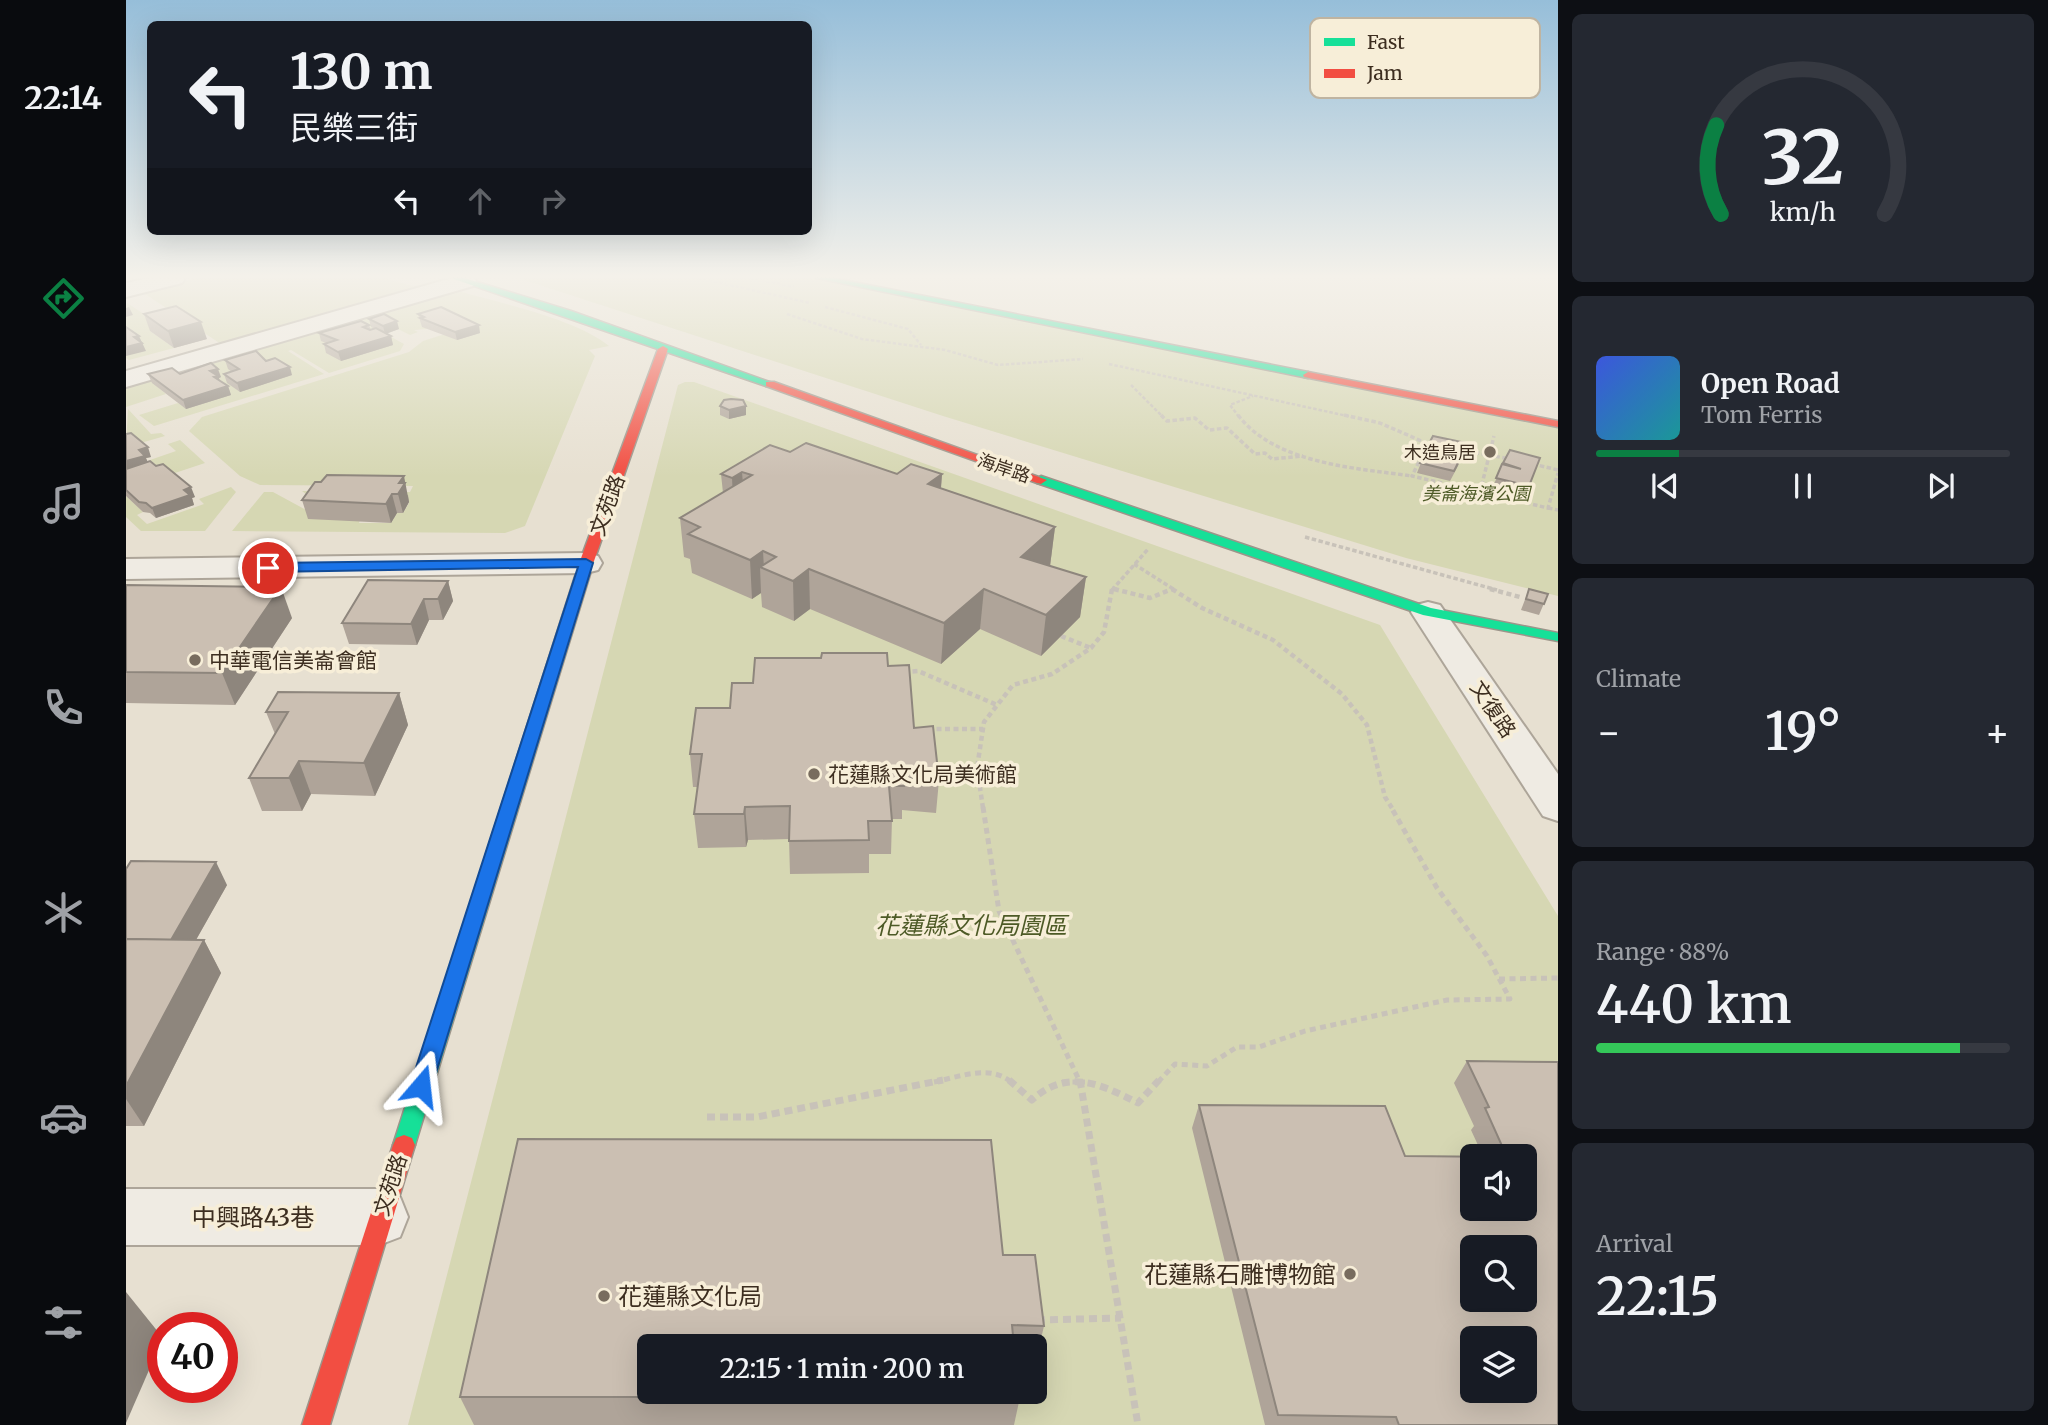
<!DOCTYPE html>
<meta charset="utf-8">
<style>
:root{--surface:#171b24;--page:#242831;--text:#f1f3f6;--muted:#9ea1a6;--line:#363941;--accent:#0b8043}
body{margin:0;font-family:Merriweather,"Noto Sans TC",serif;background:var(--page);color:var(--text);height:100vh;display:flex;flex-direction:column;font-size:26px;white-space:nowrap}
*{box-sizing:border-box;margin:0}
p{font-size:23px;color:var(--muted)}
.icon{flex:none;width:38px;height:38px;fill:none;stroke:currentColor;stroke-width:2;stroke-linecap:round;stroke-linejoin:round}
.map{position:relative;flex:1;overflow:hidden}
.drawer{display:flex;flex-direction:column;gap:14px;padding:14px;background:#0d0f14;width:490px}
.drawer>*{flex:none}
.hud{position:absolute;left:21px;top:21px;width:665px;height:214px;border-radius:10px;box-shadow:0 7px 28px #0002;background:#171b24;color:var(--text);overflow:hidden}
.buttons{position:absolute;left:1334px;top:1144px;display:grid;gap:14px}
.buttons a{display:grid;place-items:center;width:77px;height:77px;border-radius:10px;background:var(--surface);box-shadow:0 7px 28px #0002;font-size:35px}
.speed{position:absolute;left:21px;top:1312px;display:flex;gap:14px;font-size:35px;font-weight:700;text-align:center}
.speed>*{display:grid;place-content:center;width:91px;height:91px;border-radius:50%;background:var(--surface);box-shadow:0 7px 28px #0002;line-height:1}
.speed .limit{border:10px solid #d22;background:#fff;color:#111}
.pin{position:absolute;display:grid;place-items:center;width:60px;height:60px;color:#fff;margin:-30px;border:4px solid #fff;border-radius:50%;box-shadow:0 2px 7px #0007}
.me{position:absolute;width:77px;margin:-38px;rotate:17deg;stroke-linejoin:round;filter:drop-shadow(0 0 5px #0008)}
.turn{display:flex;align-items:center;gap:24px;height:147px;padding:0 28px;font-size:32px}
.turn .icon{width:91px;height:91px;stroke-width:2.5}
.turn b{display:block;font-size:49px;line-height:60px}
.lanes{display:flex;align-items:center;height:66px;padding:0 28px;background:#0003;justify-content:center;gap:35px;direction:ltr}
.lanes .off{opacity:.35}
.big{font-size:52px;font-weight:600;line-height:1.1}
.drawer .widget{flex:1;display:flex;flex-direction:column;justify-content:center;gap:10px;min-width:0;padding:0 24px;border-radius:10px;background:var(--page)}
.drawer .dial{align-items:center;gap:0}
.dial svg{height:182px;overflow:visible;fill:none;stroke:var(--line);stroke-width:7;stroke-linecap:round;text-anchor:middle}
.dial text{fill:var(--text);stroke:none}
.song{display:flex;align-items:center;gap:21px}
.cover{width:84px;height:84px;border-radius:10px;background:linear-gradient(135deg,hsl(230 70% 55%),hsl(180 70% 35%))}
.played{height:7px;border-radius:4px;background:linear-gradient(90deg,var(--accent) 20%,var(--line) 20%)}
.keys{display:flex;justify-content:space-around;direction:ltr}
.heat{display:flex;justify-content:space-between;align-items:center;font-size:38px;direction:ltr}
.charge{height:10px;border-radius:5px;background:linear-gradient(90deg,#34c759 88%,var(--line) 0)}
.trip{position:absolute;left:511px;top:1334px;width:410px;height:70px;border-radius:10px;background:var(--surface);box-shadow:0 7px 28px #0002;font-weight:600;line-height:70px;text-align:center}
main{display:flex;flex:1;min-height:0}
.dock{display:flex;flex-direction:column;width:126px;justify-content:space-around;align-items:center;background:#090b0e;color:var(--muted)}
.dock .icon{width:49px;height:49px}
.dock .on{color:var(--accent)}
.dock b{font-size:32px;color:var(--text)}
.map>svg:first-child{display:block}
.green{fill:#d6d7b3;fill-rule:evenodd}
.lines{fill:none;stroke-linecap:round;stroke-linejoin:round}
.street-casing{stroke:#ada599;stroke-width:4}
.fast-casing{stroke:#9c958a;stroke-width:3}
.jam-casing{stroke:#9c958a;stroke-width:3}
.path-far4{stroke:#c8c2b9;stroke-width:2.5;stroke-dasharray:3.5 2;stroke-linecap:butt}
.path-far3{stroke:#c8c2b9;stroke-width:3.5;stroke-dasharray:4.5 2.5;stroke-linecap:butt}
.path-far2{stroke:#c8c2b9;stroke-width:4.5;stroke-dasharray:5 3.5;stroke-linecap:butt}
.path-far1{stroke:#c8c2b9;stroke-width:5;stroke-dasharray:6 4.5;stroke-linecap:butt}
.path{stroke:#c8c2b9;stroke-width:7;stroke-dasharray:8 5;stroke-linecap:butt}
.street{fill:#efebe3;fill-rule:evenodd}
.fast{fill:#16e098;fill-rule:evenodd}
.jam{fill:#f24e42;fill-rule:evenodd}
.wall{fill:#afa499}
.shaded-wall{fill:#8e867d}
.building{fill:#cbbfb2;stroke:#8e867d;stroke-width:2;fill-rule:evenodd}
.route{fill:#1a73e8;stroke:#114b97;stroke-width:2}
.poi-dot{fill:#786c5e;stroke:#f7eed8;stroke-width:2.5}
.labels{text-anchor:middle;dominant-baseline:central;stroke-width:7;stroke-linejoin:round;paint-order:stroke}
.far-poi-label{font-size:18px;fill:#3d2e20;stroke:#f7eed8;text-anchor:end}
.far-street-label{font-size:18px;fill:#3d2e20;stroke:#f7eed8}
.far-park-label{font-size:18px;font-style:italic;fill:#4d5a26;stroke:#f7eed8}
.street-label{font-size:21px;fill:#3d2e20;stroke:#f7eed8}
.poi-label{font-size:21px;fill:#3d2e20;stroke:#f7eed8;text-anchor:start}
.near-park-label{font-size:24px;font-style:italic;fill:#4d5a26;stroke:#f7eed8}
.near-street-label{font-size:24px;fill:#3d2e20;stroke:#f7eed8}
.near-poi-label{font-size:24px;fill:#3d2e20;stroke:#f7eed8;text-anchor:end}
.key{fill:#f7eed8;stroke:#bfb4a1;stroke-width:2}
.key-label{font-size:19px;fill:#3d2e20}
</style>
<main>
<nav class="dock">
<b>22:14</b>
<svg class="icon on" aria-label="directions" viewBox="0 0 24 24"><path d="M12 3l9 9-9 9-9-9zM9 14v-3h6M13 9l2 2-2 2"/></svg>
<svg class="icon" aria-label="music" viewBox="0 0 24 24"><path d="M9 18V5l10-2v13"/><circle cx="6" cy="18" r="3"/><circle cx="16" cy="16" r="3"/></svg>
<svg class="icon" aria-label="phone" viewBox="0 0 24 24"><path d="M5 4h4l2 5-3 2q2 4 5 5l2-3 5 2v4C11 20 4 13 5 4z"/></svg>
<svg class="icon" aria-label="climate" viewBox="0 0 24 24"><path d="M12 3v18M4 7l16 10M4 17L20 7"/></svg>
<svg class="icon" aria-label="car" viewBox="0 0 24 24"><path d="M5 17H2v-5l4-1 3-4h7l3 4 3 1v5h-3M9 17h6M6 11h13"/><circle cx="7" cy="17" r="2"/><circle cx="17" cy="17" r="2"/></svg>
<svg class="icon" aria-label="filters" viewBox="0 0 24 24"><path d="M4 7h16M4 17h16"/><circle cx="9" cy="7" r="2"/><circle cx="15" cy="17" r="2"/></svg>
</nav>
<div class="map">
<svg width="1432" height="1425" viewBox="0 0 1432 1425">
<rect width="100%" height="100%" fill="#e7e0d1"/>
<g class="green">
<path d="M72,278H258L291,287L95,344L16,292Z"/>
<path d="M392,278H682L1432,426V596L1280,558L817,416Z"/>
<path d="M332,291C374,303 451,319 483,346L463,350L469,356L399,526L379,533L106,531L138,492H147L182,511L234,520L233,523H265L271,513H277L283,503L278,502L282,495L189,501L176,491L284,492L287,486L134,485L114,476L63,431L76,417L283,352L297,341L319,334L297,326L301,329L288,330L292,332L284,335L260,323L247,327L278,344L274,351L203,373L165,350L162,351L198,374L28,426L13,415L52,403L60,408L104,395L87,380L94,378L27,383L40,394L0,407V385Z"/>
<path d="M1,303L38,327L24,331L48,348L3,360L0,358V317L5,315L0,311Z"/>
<path d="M559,382H568L1254,625L1432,916V1425H282L552,385ZM1346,1157H1398V1209H1346ZM1346,1248H1398V1300H1346ZM1346,1339H1398V1391H1346ZM523,1346H908V1391H523Z"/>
<path d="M2,409L25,434L35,433L39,436L11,444L0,445Z"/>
<path d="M54,440L79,463L43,475L24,460L50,451L42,444Z"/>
<path d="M105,487L110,492L79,531H15L0,517V496L17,512L11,515L21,524L78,504L73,499Z"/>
</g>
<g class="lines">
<defs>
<g id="street">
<path d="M23,278H59L56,283L0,297V283Z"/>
<path d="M326,278H348L350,281L347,286L0,387V371Z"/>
<path d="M460,553L472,556L476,563L472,570L460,573L0,579V559Z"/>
<path d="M1302,602L1314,605L1432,774V821L1417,816L1285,612L1290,605Z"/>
<path d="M0,1189H253L274,1197L282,1217L274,1237L253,1245H0Z"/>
</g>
<g id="fast">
<path d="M325,278H338L445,311L649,384L640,386Z"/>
<path d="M690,278H707L1182,372L1187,375L1182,378Z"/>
<path d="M915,476L1305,608L1432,633V641L1297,615L911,483L909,480Z"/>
<path d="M461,557L468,561L289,1145L286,1152L278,1155L270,1152L267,1145L454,561Z"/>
</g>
<g id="jam">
<path d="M537,346L542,349L468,561L466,564H456L454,561L532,349Z"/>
<path d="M1182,372L1432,421V427L1178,377L1177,375Z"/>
<path d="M640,382H648L921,480L915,484L911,483L640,386Z"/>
<path d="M278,1135L286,1138L289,1145L204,1425H176L267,1145L270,1138Z"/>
</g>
</defs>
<use href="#street" class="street-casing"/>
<use href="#fast" class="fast-casing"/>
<use href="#jam" class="jam-casing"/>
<g class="path-far4">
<path d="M572,278L684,303"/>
<path d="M624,278L668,287"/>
<path d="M699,307L782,329L795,345"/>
<path d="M661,314L736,339L819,350L872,365L957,359"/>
<path d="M983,364L1226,417"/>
<path d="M1005,385L1037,417"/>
<path d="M1113,417L1104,405L1127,396"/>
</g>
<g class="path-far3">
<path d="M1035,415L1041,421L1069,418L1083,430L1101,428L1129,454L1139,453L1146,459L1177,456"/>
<path d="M1112,415C1149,464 1230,468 1286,476"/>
<path d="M1218,415L1254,423L1300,443"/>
<path d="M1302,443L1286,476L1422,508L1432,473"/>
<path d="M1335,450L1384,459"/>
<path d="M1407,464L1432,470"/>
<path d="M1354,492L1368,436"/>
<path d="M1422,508L1432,510"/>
<path d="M1179,537L1371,590"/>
<path d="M1008,564L1049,590"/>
<path d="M986,588L992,590"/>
<path d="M986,590L1023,548"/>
</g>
<g class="path-far2">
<path d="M988,589L1024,598L1046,589"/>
<path d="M1046,589L1076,608L1147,640L1216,694L1241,725L1259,797L1266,808"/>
<path d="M1364,589L1394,597"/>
<path d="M935,636L965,648"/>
<path d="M778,672L792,671L871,705"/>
<path d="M802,729H857"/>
<path d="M857,808L851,768L858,722L887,685L926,674L965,648L978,632L986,589"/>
</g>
<g class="path-far1">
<path d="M857,807L873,911L954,1082"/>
<path d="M1373,979L1432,978"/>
<path d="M808,1082C833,1077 864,1064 885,1082"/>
<path d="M936,1082H959"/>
<path d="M1032,1082L1049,1064L1081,1066L1111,1047H1133L1179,1031L1321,1000L1384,999L1361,956L1311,888L1265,807"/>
</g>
<g class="path">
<path d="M883,1080L906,1100C941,1068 975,1084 1012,1103L1033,1080"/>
<path d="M954,1080L1012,1425"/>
<path d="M581,1117H631L817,1080"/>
<path d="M911,1320L995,1318"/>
</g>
<use href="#street" class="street"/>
<use href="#fast" class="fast"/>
<use href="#jam" class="jam"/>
</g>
<g class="wall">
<path d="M18,314L81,339L48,348L24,331Z"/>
<path d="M292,314L354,333L331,340L296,327Z"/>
<path d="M243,319L273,329L260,334L265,336L267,345L215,361L200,353L198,344L200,343L195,341L193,333L243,325L245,330L249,329L245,327Z"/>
<path d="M99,360L140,361L166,375L114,392L101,383L98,374L106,372L102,369Z"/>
<path d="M22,374H54L95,377L93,378V380L102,386L105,395L60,409L26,383Z"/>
<path d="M594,406L620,415L603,419L594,415Z"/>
<path d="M0,434L25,457L20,458L21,462L69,497L66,498L68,505L30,518L24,513L17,512L0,496Z"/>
<path d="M1340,443L1332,466L1324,481L1291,473L1301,447Z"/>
<path d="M1384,450L1414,458L1399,496L1366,488Z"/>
<path d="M664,452L771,474H816L815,488L929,527L924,566L960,577L954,617L915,656L854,629L815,664L684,609L668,621L636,607L635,593L626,599L566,573L564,559L558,557L554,518L597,493L595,474Z"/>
<path d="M195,482L282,495L283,502L277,513H271L265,523L182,519L176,500Z"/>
<path d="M322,581L327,601L317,620H303L291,645L223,644L216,623Z"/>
<path d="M0,585L166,618L109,705L0,703Z"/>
<path d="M1403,589L1422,594L1413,615L1395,610Z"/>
<path d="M695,658L762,666L788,728L813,780L810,813L776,810V819H766L765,854H743V873L664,874L663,839L622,840L620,847L572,848L568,814L572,787H567L564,754L627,683Z"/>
<path d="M273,693L282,725L249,796L185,794L176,811H136L123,778L149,734L140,712Z"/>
<path d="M0,869L101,885L70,940H78L95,973L18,1126H0Z"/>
<path d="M1341,1061L1432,1062V1425H1139L1066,1128L1073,1105L1279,1156H1357L1345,1130L1348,1126L1328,1083Z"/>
<path d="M392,1139L865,1140L877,1255H909L918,1326L911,1356H908V1346H523V1391H893L894,1397L888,1425H348L334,1397Z"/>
</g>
<g class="shaded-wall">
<path d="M3,307L7,315L0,317V308Z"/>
<path d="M271,321L273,329L259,334L257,326Z"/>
<path d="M75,322L81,339L48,348L42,331Z"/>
<path d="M353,325L354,333L331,340L329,332Z"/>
<path d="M13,336L20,351L0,356V347L8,337Z"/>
<path d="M265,336L267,345L215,361L212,352Z"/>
<path d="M164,367L166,375L114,392L111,383Z"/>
<path d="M92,369L95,377L93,378L95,385L84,371Z"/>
<path d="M102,386L105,395L60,409L57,400Z"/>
<path d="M620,406V415L603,419V410Z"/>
<path d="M22,447L25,457L20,458L23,465L0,472V461L13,450Z"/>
<path d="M616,472L619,509L608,515L606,478Z"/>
<path d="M816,474L813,512L802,484Z"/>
<path d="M278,476L283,502L277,513L272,494L273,483Z"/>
<path d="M65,487L69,497L66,498L68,505L30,518L26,508L58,490Z"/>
<path d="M266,494L271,513L265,523L260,504Z"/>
<path d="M929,527L924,566L895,557Z"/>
<path d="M637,551L638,569L634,567L635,593L626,599L624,560Z"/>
<path d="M683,569L684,609L668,621L667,581Z"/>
<path d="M960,577L954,617L915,656L920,615Z"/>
<path d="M322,581L327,601L317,620L312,599Z"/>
<path d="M155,587L166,618L109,705L96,673Z"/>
<path d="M858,589L854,629L815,664L818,623Z"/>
<path d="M298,599L303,620L291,645L285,624Z"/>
<path d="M273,693L282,725L249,796L238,763Z"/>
<path d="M173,761L185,794L176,811L163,778Z"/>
<path d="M619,807L622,840L620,847L618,814Z"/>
<path d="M90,862L101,885L54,968L42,945Z"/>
<path d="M78,940L95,973L18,1126L0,1099V1086Z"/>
<path d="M0,1292L37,1338L0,1423Z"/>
</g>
<g class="building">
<path d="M50,306L75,322L42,331L18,314Z"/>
<path d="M315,307L353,325L329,332L294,318L298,317L292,314Z"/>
<path d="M258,314L271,321L257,326L243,319Z"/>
<path d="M235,321L243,325L237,327L244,330L250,328L265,336L212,352L198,344L211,340L193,333Z"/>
<path d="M0,327L13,336L8,337L16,343L0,347Z"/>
<path d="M130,351L140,361L149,358L164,367L111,383L98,374L113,369L99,360Z"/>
<path d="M85,363L92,369L84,371L92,376L88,377L102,386L57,400L22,374L46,368L54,374Z"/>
<path d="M605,399L617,400L620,406L603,410L594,406L598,400Z"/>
<path d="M5,433L22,447L13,450L19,456L0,461V434Z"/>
<path d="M1307,436L1340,443L1334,455L1301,447Z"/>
<path d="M680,443L771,474L785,464L816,474L802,484L929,527L895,557L960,577L920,615L858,589L818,623L683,569L667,581L634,567L650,557L637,551L624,560L562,534L574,527L554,518L626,475L616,472L606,478L595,474L644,445L664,452Z"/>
<path d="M1302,449L1335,457L1328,471L1294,463Z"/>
<path d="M1384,450L1414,458L1403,486L1370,478L1376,464L1395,469L1377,463Z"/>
<path d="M24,461L30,466L37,464L65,487L58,490L64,495L26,508L20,503L13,502L0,490V469Z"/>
<path d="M201,475L278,476L273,483H279L272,494H266L260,504L176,500L189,482H195Z"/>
<path d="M242,580L322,581L312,599H298L285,624L216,623Z"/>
<path d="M0,585L155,587L96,673L0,672Z"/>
<path d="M1403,589L1422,594L1418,604L1400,599Z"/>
<path d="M696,653H761L762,666L783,665L788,728L807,726L813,780L777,777L778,786H763L766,821H742L743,840L663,841L664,806L619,807L618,814H568L576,754H564L570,708H604L606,683H627L629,658H695Z"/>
<path d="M152,692L273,693L238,763L173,761L163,778H123L162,712H140Z"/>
<path d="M5,861L90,862L45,940L0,939V869Z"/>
<path d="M0,939L78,940L0,1086Z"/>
<path d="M1341,1061L1432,1062V1425H1273L1270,1417L1152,1415L1073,1105L1259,1106L1279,1156L1381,1157L1359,1108L1363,1107ZM1346,1157H1398V1209H1346ZM1346,1248H1398V1300H1346ZM1346,1339H1398V1391H1346Z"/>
<path d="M392,1139L865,1140L877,1255H909L918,1326L886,1325L888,1346H523V1391H893L894,1397H334Z"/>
</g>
<linearGradient id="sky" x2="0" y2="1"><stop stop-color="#96bed9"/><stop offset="0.58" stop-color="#f4f1ea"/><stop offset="1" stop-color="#f4f1ea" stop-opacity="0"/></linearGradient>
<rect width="1432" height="477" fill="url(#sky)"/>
<path class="route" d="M460,559L467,563L306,1086L303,1093L295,1096L287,1093L284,1086L452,567L142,572L136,568L142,563Z"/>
<g class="poi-dot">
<circle cx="1364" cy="452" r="7"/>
<circle cx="69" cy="660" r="7"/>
<circle cx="688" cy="774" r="7"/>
<circle cx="1224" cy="1274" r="7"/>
<circle cx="478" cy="1296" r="7"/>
</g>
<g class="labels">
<g class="far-poi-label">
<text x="1350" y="452">木造鳥居</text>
</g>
<g class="far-street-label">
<text transform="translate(878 468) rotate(19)">海岸路</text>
</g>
<g class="far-park-label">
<text x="1350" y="493">美崙海濱公園</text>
</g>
<g class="street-label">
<text transform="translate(481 505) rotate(-70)">文苑路</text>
<text transform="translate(1367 709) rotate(56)">文復路</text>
<text transform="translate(264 1185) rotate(-72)">文苑路</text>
</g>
<g class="poi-label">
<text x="83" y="660">中華電信美崙會館</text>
<text x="702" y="774">花蓮縣文化局美術館</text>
</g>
<g class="near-park-label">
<text x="845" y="925">花蓮縣文化局園區</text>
</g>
<g class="near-street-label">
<text x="127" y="1217">中興路43巷</text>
</g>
<g class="near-poi-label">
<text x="1210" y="1274">花蓮縣石雕博物館</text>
<text x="492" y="1296" text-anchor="start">花蓮縣文化局</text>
</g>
</g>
<rect x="1184" y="18" width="230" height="80" rx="10" class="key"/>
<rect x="1198" y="38" width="31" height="8" fill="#16e098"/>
<rect x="1198" y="69" width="31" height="9" fill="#f24e42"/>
<g class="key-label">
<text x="1241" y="49">Fast</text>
<text x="1241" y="80">Jam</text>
</g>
</svg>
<div class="buttons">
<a><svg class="icon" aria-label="sound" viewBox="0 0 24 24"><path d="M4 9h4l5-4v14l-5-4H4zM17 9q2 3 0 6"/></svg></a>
<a><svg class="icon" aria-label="search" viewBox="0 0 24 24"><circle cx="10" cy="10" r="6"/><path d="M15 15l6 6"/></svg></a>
<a><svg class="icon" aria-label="layers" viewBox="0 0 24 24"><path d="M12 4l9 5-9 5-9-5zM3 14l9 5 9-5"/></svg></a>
</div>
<div class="speed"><div class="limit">40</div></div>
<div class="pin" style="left:142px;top:568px;background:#d93025"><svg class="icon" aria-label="arrive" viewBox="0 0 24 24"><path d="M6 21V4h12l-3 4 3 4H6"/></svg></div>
<svg class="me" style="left:295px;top:1086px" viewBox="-20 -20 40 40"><path d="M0-17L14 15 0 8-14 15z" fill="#1a73e8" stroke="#fff" stroke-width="4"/></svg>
<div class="trip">22:15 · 1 min · 200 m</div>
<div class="hud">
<div class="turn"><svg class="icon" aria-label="left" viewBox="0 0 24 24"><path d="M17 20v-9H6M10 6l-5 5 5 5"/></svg><div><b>130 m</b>民樂三街</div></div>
<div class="lanes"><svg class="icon" aria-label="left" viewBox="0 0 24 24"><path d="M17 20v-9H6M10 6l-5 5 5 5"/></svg><svg class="icon off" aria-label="ahead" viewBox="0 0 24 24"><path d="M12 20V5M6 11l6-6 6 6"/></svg><svg class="icon off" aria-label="right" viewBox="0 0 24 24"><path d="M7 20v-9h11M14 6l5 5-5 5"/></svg></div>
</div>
</div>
<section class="drawer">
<div class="widget dial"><svg viewBox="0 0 100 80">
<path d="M14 69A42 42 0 1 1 86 69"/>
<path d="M14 69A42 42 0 0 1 12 30" stroke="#0b8043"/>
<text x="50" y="56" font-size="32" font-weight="700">32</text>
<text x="50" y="72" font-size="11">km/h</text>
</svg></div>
<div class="widget">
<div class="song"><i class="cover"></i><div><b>Open Road</b><p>Tom Ferris</p></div></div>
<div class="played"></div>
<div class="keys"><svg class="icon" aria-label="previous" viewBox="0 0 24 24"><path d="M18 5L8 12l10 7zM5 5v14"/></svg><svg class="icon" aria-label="pause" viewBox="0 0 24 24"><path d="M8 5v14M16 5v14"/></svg><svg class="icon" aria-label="next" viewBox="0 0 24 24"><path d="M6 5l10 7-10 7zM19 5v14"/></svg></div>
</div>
<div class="widget"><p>Climate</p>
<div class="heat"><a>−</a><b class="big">19°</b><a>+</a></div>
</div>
<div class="widget"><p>Range · 88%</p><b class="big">440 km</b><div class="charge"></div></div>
<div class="widget"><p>Arrival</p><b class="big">22:15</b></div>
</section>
</main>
